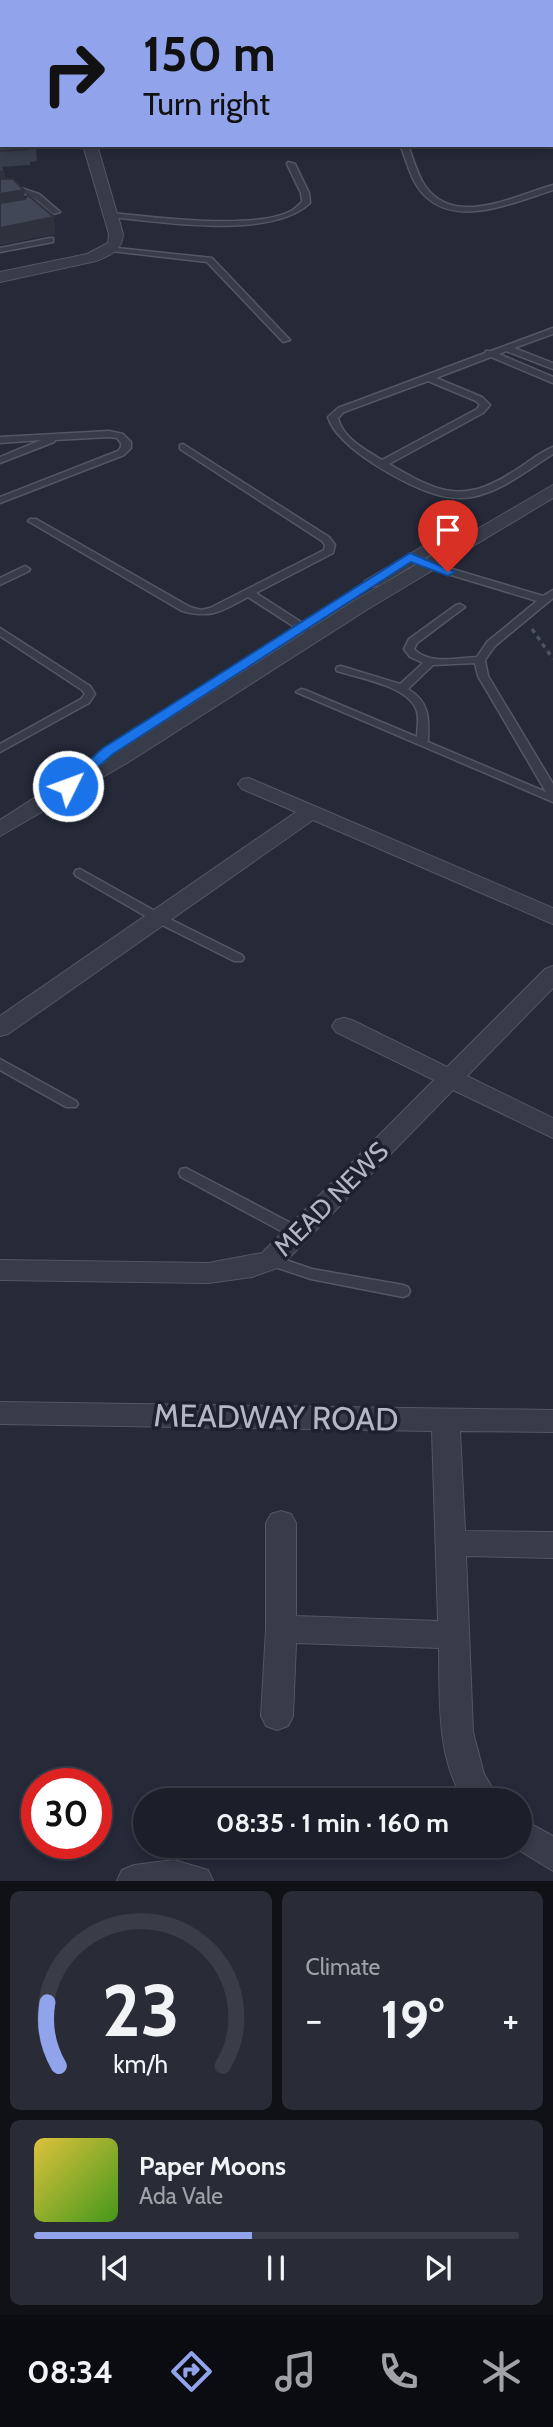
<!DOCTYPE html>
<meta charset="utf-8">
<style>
:root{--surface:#1c1f2a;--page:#292c36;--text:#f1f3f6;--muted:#a0a2a8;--line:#3a3d47;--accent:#91a3eb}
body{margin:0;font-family:Cabin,sans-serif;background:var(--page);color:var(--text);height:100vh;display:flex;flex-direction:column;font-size:26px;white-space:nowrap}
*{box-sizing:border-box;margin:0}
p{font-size:23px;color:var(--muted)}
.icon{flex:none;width:38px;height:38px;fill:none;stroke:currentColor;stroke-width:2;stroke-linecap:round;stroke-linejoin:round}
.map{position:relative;height:1881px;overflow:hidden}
.details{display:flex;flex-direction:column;gap:10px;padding:10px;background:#0f1117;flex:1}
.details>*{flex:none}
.banner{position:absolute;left:0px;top:0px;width:553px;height:147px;box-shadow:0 4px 10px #0003,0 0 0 2px var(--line);background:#91a3eb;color:#111;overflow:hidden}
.speed{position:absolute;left:21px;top:1768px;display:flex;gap:14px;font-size:35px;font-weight:700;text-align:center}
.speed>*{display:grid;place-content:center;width:91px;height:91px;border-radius:50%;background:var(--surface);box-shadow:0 4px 10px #0003,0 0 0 2px var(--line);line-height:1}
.speed .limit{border:10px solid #d22;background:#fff;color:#111}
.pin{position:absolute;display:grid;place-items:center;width:60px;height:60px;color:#fff;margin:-72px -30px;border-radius:50% 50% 50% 0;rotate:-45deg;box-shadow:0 0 7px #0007}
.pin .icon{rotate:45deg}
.me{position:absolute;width:77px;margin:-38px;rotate:48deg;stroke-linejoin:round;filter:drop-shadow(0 0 5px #0008)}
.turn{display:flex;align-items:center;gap:24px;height:147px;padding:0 28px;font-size:32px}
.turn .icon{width:91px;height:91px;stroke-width:2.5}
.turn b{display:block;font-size:49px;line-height:60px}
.big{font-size:52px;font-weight:700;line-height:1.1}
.details .widget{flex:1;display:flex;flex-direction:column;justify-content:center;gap:10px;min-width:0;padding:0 24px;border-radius:10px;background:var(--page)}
.details .dial{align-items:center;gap:0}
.dial svg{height:182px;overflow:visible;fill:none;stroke:var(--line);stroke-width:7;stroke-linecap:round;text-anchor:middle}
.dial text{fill:var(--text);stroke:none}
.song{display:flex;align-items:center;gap:21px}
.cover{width:84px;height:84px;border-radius:10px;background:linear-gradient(135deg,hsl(50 70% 55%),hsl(100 70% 35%))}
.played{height:7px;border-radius:4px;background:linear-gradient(90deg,var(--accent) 45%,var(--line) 45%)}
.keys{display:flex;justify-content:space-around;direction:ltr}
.heat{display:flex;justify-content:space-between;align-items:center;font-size:38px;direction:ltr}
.details .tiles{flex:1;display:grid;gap:10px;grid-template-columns:1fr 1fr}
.widget:last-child{grid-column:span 2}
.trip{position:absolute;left:133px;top:1788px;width:399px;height:70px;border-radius:35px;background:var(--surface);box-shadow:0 4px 10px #0003,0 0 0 2px var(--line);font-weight:700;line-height:70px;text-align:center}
.tabs{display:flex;height:112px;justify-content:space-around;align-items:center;background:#0b0c11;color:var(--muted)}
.tabs .icon{width:49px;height:49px}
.tabs .on{color:var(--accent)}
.tabs b{font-size:32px;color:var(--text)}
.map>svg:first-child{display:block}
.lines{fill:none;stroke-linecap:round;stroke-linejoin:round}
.service-casing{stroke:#535763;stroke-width:3}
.minor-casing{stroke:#535763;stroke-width:2}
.path{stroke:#48555a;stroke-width:3.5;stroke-dasharray:4.5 4.5;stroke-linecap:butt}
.service{fill:#383c49;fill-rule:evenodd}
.minor{fill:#383c49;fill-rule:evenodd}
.wall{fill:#383d4b}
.shaded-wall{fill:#2e323d}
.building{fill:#414757;stroke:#2e323d;stroke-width:2}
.route{fill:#1a73e8;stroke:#114b97;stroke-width:2}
.labels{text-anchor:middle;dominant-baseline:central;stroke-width:7;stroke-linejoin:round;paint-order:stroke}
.street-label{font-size:26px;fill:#b3b7c4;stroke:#1d212d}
.near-street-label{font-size:32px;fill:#b3b7c4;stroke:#1d212d}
</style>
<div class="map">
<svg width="553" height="1881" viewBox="0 0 553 1881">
<rect width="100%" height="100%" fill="#252938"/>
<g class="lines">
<defs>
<g id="service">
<path d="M61,0H95L93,2H58Z"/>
<path d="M480,0H486L487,2H481Z"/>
<rect x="0" y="25" width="2" height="7"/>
<path d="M0,46H2L0,51Z"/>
<rect x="551" y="64" width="2" height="4"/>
<path d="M400,145H408C413,158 417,174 425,186C455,228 514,196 553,185V190C511,203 448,233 417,186C409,174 406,158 400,145Z"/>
<path d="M288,162L295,164L309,193L310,203C271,240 162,222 111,217L107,215L111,213C155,217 250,230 289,212C294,210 298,205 302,202L301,193L287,164Z"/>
<path d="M18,187L39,194L60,212L53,214C34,196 26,190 0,193V189Z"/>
<path d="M50,238H53V242L0,252V248Z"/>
<path d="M108,247L212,258L290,340L283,342L207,262L111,251H108Z"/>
<path d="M553,328V334L514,348L553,363V369L506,351L499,354L553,377V383L491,357L436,378L482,397L490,405L483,413L389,464C436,491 461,505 511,473C525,465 538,453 553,447V454C527,470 503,491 472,497C460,499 447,498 435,494C405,485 337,448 328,417L338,408L485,353L486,351H491ZM428,381L476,401L480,405L477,409L382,460C365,450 343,438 338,418L344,412Z"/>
<path d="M109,431L123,434L131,442V448L124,455L0,503V497L118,451L121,447V443L117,438L109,437L55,440L54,442L0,463V457L41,440L0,443V437Z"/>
<path d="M183,444L329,537L335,545L333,553L256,593L318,633V637H310L248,597C221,611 213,619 182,611L28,521L30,519H36L190,607L201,610L210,608L324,550L325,545L322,541L180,449V445Z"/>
<path d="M422,560L543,596L553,590V598L495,646L485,660L488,676L553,784V802L296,692L301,689L305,690L417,737C417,728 420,718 416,709C407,686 359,678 337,671L336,669L337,667L341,666L400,684L423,663L410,657L404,649L409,639L456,605L460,604L465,607L417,643L414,649C429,665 457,658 477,657L487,642L537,601L418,565L417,563ZM475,663L478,676L546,792L428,742C429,719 430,702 408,689L433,665Z"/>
<path d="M25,566L30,569L29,571L0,585V578Z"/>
<path d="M0,628L90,686L95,694L89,703L0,752V744L81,699L85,694L82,690L0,636Z"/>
<path d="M80,869L162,915L242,955L244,958L242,961H234L154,921L76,876L74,873L76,870Z"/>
<path d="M0,1059L76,1101L78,1104L76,1107H66L0,1070Z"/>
<path d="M186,1168L304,1230L306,1234L304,1238L299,1239L294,1238L181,1177L179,1173L181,1169Z"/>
<path d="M271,1255L312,1269L403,1285L408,1287L410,1291L408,1295L403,1297L311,1279L266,1264L264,1260L266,1256Z"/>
</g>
<g id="minor">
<path d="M43,0H55L56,2H44Z"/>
<path d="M83,145H97L123,234C122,251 111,255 96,261L0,282V272L87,254L108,243L109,234Z"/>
<path d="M553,485V498L368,609L127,763L0,836V820L61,781L113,755L354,601Z"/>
<path d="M452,529L461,534L458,538L380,585L373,587L364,581Z"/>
<path d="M249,778L553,908V924L313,820L8,1034L0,1036V1016L296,812L242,789L238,784L242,779Z"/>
<path d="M553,966V988L467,1076L553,1118V1138L453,1090L280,1267L252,1277L208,1283L0,1280V1260L208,1263L262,1253L434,1080L336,1032L332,1026L336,1020L344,1018L352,1020L447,1067L545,969Z"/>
<path d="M0,1402L553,1410V1432L460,1431L465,1531L553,1532V1558L466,1556L473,1732L484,1774L500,1801H464C436,1755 440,1700 439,1648L296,1643L293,1716L288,1726L277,1730L266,1726L261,1716L266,1629V1523L271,1514L281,1511L291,1514L296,1523V1616L438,1621L432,1431L0,1424Z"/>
<path d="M520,1818L553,1836V1871L512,1846H520Z"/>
<path d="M174,1860L208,1870L213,1881H117L122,1870L134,1865Z"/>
</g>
</defs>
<use href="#service" class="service-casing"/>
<use href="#minor" class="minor-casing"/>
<path class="path" d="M532,629L553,659"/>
<use href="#service" class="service"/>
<use href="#minor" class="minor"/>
</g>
<path class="wall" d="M0,94L36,145L37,161L30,162V165L1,167L4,170L5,179L24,190V199L54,217L55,234L0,245Z"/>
<g class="shaded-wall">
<path d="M4,170L5,186L0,187V171Z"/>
<path d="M24,190L25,206L0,210V194Z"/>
<path d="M54,217L55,234L0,245V228Z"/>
</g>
<g class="building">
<path d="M0,94H2V145L36,146H28L29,149L0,151Z"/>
<path d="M0,179H13L24,190L0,194Z"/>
<path d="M28,195L54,217L0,228V203L25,199Z"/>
</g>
<path class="route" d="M410,553L455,572L448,576L411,562L113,754L73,789L68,791L61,786L103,748Z"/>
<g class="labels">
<g class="street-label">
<text transform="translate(331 1199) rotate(-45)">MEAD NEWS</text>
</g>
<g class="near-street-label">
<text transform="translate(276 1417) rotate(1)">MEADWAY ROAD</text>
</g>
</g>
</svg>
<div class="speed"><div class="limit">30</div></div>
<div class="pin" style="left:448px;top:572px;background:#d93025"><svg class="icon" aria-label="arrive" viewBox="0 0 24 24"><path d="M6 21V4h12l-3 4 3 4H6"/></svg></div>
<svg class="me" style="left:68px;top:786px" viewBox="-20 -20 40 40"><circle r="17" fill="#1a73e8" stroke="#fff" stroke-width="3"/><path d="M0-11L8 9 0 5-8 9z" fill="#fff"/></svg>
<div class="trip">08:35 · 1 min · 160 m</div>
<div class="banner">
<div class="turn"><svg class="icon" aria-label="right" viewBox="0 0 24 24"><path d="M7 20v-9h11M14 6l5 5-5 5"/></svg><div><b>150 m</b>Turn right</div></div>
</div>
</div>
<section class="details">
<div class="tiles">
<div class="widget dial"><svg viewBox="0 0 100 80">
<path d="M14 69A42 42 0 1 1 86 69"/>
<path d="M14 69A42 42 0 0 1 9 41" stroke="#91a3eb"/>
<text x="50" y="56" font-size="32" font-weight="700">23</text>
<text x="50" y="72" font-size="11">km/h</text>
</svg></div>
<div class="widget"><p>Climate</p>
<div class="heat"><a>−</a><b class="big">19°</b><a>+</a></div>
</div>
<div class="widget">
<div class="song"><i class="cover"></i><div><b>Paper Moons</b><p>Ada Vale</p></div></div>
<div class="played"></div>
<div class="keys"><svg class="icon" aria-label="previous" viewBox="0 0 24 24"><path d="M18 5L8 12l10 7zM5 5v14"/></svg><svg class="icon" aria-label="pause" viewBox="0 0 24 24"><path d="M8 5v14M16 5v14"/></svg><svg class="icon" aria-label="next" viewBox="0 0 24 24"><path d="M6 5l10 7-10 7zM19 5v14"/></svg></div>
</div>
</div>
</section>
<nav class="tabs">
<b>08:34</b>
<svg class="icon on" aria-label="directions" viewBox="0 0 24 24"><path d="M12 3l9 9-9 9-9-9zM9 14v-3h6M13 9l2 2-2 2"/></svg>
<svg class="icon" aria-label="music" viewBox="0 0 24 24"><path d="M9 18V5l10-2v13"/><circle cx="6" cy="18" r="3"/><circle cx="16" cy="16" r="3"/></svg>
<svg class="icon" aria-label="phone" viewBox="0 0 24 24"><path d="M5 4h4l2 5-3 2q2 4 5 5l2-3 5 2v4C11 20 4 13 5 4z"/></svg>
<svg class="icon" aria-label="climate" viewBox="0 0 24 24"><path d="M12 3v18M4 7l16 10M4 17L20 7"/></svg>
</nav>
